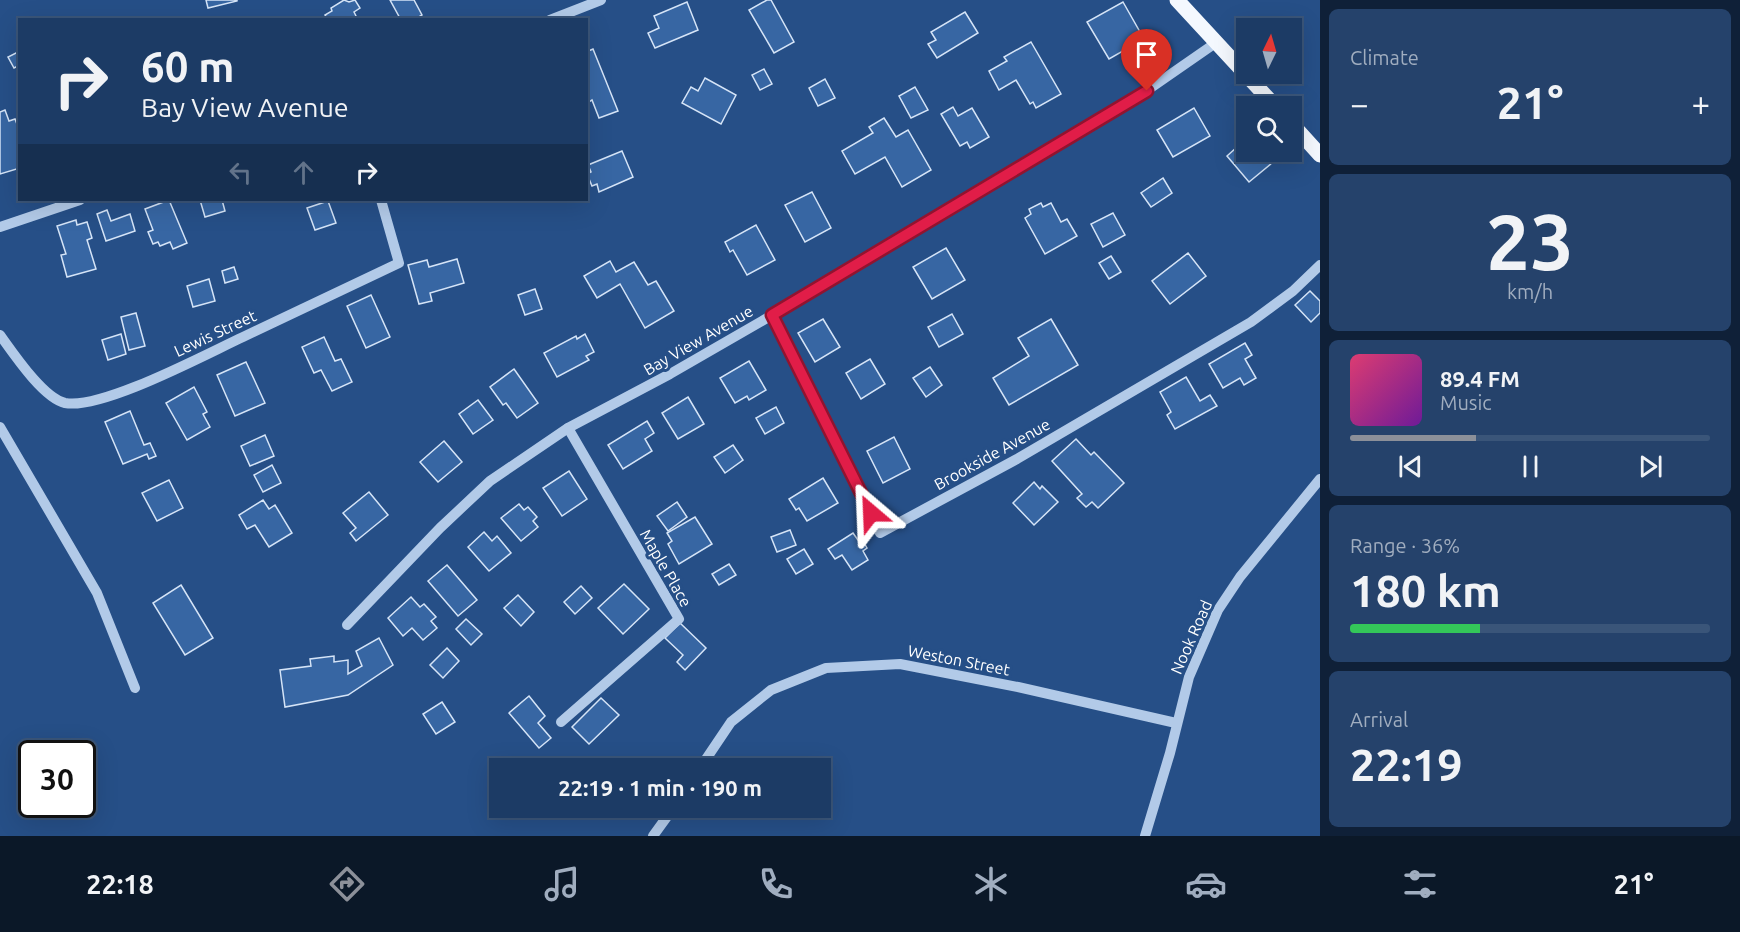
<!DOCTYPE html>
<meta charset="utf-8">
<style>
:root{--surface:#1c3b65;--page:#25426b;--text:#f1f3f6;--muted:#a0adbf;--line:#3a5579;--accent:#8c9099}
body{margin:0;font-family:Ubuntu,sans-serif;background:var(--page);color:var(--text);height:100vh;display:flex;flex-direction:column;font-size:22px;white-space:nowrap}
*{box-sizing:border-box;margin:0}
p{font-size:20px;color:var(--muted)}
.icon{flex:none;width:33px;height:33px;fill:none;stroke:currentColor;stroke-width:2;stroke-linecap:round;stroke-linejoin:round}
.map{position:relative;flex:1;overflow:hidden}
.drawer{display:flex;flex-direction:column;gap:9px;padding:9px;background:#0f2038;width:420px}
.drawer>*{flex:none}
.banner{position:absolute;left:18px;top:18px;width:570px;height:183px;border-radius:0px;box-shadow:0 6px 24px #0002,0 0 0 2px var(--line);background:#1c3b65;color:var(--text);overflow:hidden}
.needle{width:39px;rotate:5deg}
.fabs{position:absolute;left:1236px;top:18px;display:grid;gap:12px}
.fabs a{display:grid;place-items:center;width:66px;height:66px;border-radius:0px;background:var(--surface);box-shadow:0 6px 24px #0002,0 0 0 2px var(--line);font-size:30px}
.speed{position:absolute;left:18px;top:740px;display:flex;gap:12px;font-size:30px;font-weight:700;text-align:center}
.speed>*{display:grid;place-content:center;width:78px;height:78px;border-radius:50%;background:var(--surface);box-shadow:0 6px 24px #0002,0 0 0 2px var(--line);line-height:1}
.speed .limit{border:3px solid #111;border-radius:9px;background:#fff;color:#111}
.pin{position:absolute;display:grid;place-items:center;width:51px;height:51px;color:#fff;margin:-62px -26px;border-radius:50% 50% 50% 0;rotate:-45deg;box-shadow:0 0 6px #0007}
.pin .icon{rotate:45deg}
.me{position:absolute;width:66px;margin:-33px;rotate:334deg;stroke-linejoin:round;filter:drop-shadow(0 0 4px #0008)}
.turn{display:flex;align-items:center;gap:21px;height:126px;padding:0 24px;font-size:27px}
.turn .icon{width:78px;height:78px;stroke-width:2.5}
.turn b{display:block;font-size:42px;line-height:51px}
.lanes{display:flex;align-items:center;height:57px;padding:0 24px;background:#0003;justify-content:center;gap:30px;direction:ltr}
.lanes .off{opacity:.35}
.big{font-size:45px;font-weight:700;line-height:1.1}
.drawer .widget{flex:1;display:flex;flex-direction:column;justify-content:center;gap:9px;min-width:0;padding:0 21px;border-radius:9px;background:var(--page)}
.drawer .dial{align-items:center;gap:0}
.dial b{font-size:78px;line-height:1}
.song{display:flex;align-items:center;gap:18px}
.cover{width:72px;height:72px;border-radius:9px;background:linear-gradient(135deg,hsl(340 70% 55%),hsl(280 70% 35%))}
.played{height:6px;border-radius:3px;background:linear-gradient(90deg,var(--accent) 35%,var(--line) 35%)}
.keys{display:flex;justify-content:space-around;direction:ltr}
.heat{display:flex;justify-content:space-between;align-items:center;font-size:33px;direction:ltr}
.charge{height:9px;border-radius:4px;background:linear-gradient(90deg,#34c759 36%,var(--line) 0)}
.trip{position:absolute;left:489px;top:758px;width:342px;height:60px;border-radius:0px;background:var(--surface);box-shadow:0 6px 24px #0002,0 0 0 2px var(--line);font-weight:700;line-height:60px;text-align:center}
.tab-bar{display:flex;height:96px;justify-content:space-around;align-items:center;background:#0b1828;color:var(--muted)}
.tab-bar .icon{width:42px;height:42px}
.tab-bar .on{color:var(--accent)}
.tab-bar b{font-size:27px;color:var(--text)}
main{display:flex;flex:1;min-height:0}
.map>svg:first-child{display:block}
.building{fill:#3766a3;stroke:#d5e4f7;stroke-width:1.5}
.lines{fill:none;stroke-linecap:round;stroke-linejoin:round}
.minor{stroke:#b2cae8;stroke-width:10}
.major{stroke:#f4f8fe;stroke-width:15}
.route-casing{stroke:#92132f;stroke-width:15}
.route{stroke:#e11d48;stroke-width:10}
.labels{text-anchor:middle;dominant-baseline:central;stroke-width:6;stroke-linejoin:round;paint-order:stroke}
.street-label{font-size:16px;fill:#fff;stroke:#264f87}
</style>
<main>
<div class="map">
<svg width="1320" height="836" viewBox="0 0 1320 836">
<rect width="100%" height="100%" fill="#264f87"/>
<g class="building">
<path d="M206,0H237V1L208,8Z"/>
<path d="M344,0L349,2L355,0L360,8L354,12L358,20H328L325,15L332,11L331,8Z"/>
<path d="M390,0H414L422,15L414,20H401Z"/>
<path d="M767,0H771L794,42L774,53L749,10Z"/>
<path d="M687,2L698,30L655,48L648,33L659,28L654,16Z"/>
<path d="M1123,2L1144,39L1109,59L1087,22Z"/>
<path d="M965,12L978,33L937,58L928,44L936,40L931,32Z"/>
<path d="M1031,42L1061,94L1036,108L1033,102L1030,104L1016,80L999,90L989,71L1007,61L1004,57Z"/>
<path d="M593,49L618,111L599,118L592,100L589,102L586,95V52Z"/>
<path d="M20,51V65L14,68L8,57Z"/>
<path d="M764,69L772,84L760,90L752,75Z"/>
<path d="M705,78L736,95L721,124L682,103L691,87L698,91Z"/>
<path d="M825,79L835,98L818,106L809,88Z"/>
<path d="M915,87L928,110L911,118L899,96Z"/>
<path d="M953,107L958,116L972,108L989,137L970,148L967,142L960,146L941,114Z"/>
<path d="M1194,108L1210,136L1173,157L1157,130Z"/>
<path d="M5,110L9,121L15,119L20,132V168L0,174V112Z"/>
<path d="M884,118L896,137L908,130L931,170L902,187L885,157L855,174L842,151L873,133L869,127Z"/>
<path d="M1246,139V152H1263L1272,163L1249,182L1227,156Z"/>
<path d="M622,151L633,177L599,192L597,184L592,186L587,174L591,172L588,165Z"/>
<path d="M1163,178L1172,193L1151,207L1141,193Z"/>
<path d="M812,192L831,228L805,242L785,205Z"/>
<path d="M169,200L187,243L173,249L170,242L160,246L158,242L153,244L148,232L153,230L145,209Z"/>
<path d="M200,200H222L225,211L205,217Z"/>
<path d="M328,201L336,223L315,230L307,208Z"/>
<path d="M1041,203L1043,207L1051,203L1061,222L1067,219L1077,236L1045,254L1025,218L1031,214L1029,209Z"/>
<path d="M107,210L111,221L130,214L135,231L106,241L97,214Z"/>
<path d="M1113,213L1125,235L1103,247L1091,224Z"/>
<path d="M76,220L77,225L87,222L92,238L87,240L96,269L67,277L61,255L66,254L57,226Z"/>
<path d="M756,225L775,260L747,275L733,250L730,252L725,242Z"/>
<path d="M946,248L965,280L932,299L913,267Z"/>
<path d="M1188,253L1206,276L1170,304L1152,281Z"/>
<path d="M1111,256L1121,272L1109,279L1099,263Z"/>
<path d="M457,259L464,283L430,293L432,301L419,304L408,265L427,260L429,267Z"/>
<path d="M610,261L616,272L634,262L648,285L656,281L674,311L645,328L620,284L597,298L584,276Z"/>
<path d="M234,267L238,279L225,283L222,271Z"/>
<path d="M209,279L215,301L193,307L187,286Z"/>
<path d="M535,289L542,309L525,315L518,295Z"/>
<path d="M1310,291L1320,301V313L1311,322L1295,305Z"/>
<path d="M371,295L390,337L366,348L347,306Z"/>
<path d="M136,313L145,346L129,350L121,317Z"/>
<path d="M952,314L963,334L939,347L928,327Z"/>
<path d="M823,319L840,347L815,362L798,333Z"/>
<path d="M1051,319L1078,365L1009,405L993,378L1029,356L1018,338Z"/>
<path d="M121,334L126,354L108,360L102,340Z"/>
<path d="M585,334L594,352L586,356L589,360L557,377L544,353L576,336L577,339Z"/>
<path d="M324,337L335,361L341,359L352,382L332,391L321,370L314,373L302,347Z"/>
<path d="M1245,343L1252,355L1245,359L1256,378L1244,385L1240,378L1223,388L1209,364Z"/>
<path d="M870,359L885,384L861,399L846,373Z"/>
<path d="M749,361L766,390L749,400L747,396L735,403L720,378Z"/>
<path d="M246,362L265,403L235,416L217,375Z"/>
<path d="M930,367L942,385L926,397L913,378Z"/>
<path d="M514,369L538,403L517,418L506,403L503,405L490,387Z"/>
<path d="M1186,377L1200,401L1210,395L1217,406L1175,429L1167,415L1171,412L1160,392Z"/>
<path d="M194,387L207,412L203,414L210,427L187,440L166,403Z"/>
<path d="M688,397L704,424L678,439L662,413Z"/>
<path d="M478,400L493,420L473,434L459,414Z"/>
<path d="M776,407L784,423L765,434L756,418Z"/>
<path d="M130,411L144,445L150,443L156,456L149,459L147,454L123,464L105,422Z"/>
<path d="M647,421L654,433L645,439L652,451L623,469L608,445Z"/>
<path d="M265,435L274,456L250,466L241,446Z"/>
<path d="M894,437L910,469L883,483L867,451Z"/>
<path d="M1076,439L1091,455L1094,452L1124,483L1098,508L1092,502L1086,507L1077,498L1082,494L1052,461Z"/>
<path d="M444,441L462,462L438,482L420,462Z"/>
<path d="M733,445L743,460L725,473L714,457Z"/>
<path d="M272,465L281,483L263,492L254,475Z"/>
<path d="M569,471L587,499L562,516L543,488Z"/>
<path d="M823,478L838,503L807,521L799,508L796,510L789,499Z"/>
<path d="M169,480L183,508L157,521L142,493Z"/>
<path d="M1034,482L1040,489L1042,486L1058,502L1034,525L1013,503Z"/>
<path d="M369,492L388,515L356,541L350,533L356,528L343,513Z"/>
<path d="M263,500L269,509L275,505L292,533L269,547L255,525L247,529L239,515Z"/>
<path d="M677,502L687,517L668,531L657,516Z"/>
<path d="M519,504L524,510L528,507L537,517L533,521L538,527L521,541L501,518Z"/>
<path d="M695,517L712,544L679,564L668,544L672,541L667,533Z"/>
<path d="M790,530L796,545L777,552L771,537Z"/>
<path d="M484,532L492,541L497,536L511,553L489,571L468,547Z"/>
<path d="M853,533L860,543L863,541L867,548L863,551L868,560L852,570L842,555L835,559L828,549Z"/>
<path d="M804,549L813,564L796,574L787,559Z"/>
<path d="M729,564L736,575L719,585L712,574Z"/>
<path d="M447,565L477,600L458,616L428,581Z"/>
<path d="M624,584L649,609L623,634L598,608Z"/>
<path d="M181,585L213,638L185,655L153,603Z"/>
<path d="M581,586L592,598L575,614L564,602Z"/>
<path d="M518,595L534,612L521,626L504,608Z"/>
<path d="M411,597L420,607L424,604L436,617L431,621L437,628L423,640L412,628L403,636L388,618Z"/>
<path d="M466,619L482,634L471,645L456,629Z"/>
<path d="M680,623L706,648L685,670L677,662L683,655L665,638Z"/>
<path d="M379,638L393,665L348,695L285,707L280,670L311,666L310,659L334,656V662L348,660V674L362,666L356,651Z"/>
<path d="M447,648L459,661L443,678L430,665Z"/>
<path d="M529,696L545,716L538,723L551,738L539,748L509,713Z"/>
<path d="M601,698L619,715L589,744L572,727Z"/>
<path d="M442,702L455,722L436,734L423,714Z"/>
</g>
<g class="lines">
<g class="minor">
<path d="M550,20L601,0"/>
<path d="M0,227L80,200"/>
<path d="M772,315L880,533L1017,459L1251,322L1293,291L1320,265"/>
<path d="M0,335C13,353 43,398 65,403C102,410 206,354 243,337C295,312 347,288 399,263L381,200"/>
<path d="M0,427L97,593L135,688"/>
<path d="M347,625L440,528L490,481L568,428L670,374L762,321L948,208L1129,103L1217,42"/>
<path d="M561,722L679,619L568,428"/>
<path d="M700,768L731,722L771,690L826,668L900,664L1018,687L1176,723"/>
<path d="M653,836L674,807"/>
<path d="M1145,836L1170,753L1189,677L1218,610L1240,577L1320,479"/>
</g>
<g class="major">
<path d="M1177,0L1275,106"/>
<path d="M1292,124L1320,155"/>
</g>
</g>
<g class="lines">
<defs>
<path id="route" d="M871,513L772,315L1147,91"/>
</defs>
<use href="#route" class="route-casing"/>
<use href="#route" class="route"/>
</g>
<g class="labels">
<g class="street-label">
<text transform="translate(215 333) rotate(-25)">Lewis Street</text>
<text transform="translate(698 340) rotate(-30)">Bay View Avenue</text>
<text transform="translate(992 454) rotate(-29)">Brookside Avenue</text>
<text transform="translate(666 568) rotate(60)">Maple Place</text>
<text transform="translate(1191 637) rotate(-66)">Nook Road</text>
<text transform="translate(959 660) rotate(11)">Weston Street</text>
</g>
</g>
</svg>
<div class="fabs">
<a><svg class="needle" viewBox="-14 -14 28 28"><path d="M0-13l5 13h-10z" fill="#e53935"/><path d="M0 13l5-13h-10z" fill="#a0adbf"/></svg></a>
<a><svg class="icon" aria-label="search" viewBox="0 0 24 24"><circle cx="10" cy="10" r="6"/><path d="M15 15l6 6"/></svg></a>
</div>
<div class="speed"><div class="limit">30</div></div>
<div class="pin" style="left:1147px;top:91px;background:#d93025"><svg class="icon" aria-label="arrive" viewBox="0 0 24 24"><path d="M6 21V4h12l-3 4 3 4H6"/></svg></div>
<svg class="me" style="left:871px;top:513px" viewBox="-20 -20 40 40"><path d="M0-17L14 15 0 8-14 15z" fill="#e11d48" stroke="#fff" stroke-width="4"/></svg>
<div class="trip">22:19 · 1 min · 190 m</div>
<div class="banner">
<div class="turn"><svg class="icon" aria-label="right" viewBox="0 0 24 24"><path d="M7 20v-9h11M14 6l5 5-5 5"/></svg><div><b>60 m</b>Bay View Avenue</div></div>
<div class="lanes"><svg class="icon off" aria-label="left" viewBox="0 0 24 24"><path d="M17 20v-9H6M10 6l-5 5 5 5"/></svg><svg class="icon off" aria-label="ahead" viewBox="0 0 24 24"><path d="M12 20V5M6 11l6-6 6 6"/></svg><svg class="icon" aria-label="right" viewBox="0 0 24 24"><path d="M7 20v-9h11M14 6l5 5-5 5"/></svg></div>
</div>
</div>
<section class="drawer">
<div class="widget"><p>Climate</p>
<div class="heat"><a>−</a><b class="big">21°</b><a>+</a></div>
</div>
<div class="widget dial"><b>23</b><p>km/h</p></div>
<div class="widget">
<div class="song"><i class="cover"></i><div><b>89.4 FM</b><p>Music</p></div></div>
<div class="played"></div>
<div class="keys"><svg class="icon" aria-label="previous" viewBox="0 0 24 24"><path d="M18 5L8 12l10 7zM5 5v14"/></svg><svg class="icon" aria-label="pause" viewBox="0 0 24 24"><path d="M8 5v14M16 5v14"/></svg><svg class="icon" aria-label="next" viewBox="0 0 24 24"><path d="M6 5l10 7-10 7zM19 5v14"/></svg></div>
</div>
<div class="widget"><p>Range · 36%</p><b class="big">180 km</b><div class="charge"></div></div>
<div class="widget"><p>Arrival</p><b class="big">22:19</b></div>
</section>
</main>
<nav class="tab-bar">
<b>22:18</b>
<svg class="icon on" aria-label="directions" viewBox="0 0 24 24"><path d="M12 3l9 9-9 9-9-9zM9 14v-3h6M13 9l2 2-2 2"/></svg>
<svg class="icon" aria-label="music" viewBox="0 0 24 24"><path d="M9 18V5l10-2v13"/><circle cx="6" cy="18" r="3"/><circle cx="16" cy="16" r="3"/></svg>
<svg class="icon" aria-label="phone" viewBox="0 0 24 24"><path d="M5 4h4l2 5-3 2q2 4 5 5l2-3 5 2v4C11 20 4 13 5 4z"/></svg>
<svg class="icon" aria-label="climate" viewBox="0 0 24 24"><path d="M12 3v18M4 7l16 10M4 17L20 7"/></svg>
<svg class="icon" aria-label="car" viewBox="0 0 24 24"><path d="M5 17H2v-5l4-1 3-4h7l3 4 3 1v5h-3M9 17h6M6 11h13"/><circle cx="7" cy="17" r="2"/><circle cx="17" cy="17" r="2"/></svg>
<svg class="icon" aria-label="filters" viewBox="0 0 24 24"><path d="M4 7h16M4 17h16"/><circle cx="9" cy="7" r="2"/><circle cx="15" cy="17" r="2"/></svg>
<b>21°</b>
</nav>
